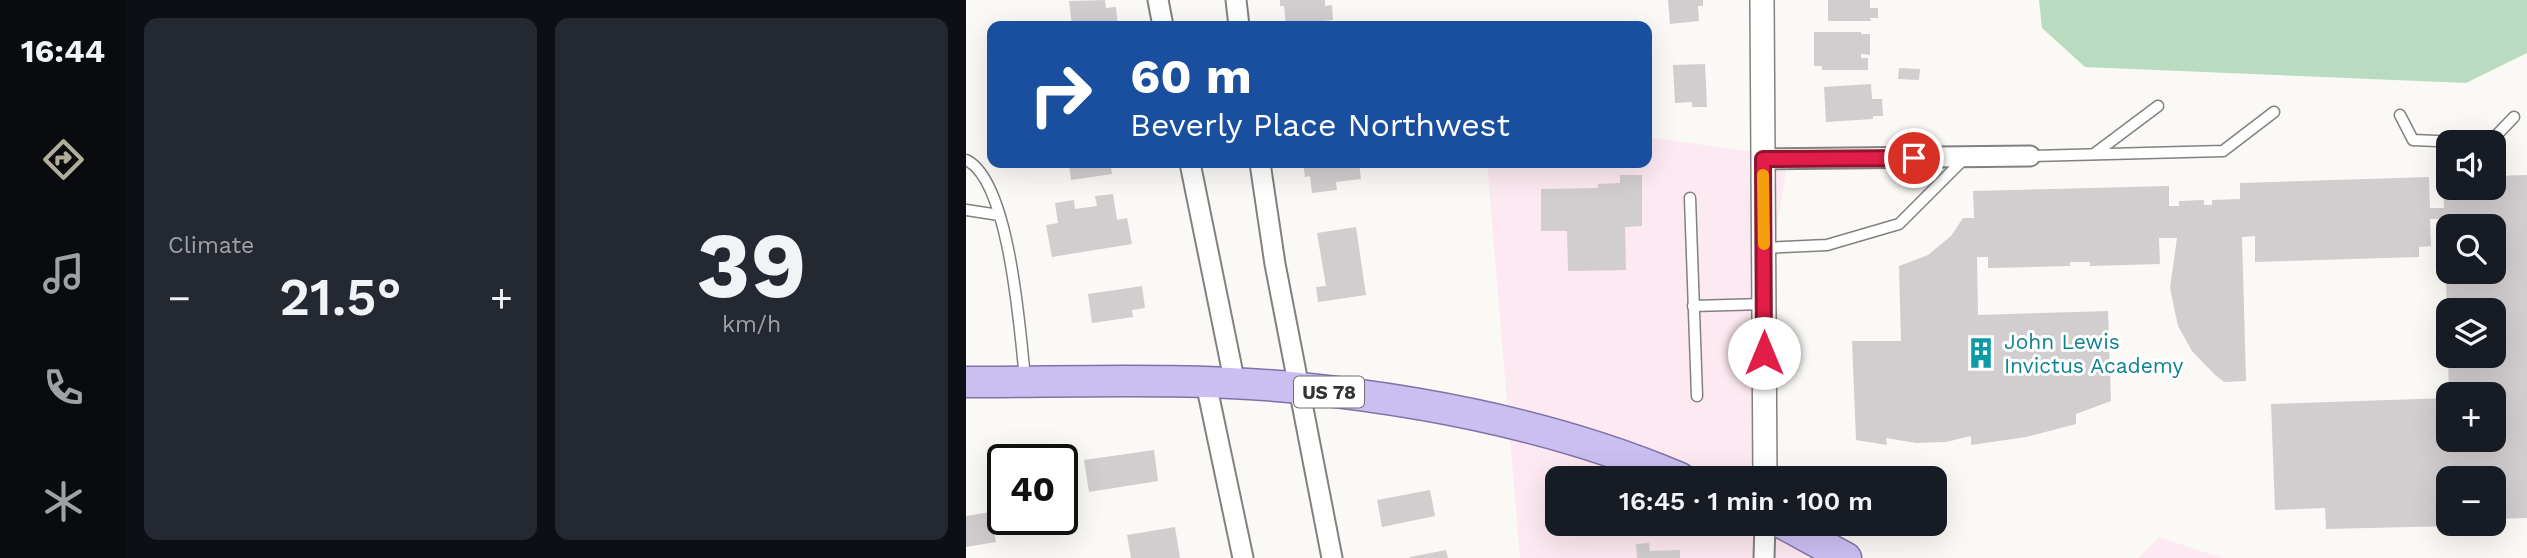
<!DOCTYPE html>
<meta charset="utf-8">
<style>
:root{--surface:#171b24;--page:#242831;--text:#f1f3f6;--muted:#9ea1a6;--accent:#b1ad98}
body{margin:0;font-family:"Work Sans",sans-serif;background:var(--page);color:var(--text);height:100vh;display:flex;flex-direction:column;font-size:26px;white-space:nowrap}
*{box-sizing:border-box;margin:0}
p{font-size:23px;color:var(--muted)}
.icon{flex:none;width:38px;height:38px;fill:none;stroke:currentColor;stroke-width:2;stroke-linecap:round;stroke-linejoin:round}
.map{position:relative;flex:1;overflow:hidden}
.sheet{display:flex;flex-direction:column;gap:18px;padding:18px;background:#0d0f14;width:840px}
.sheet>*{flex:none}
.hud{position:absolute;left:21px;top:21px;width:665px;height:147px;border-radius:14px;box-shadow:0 7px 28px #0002;background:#1a4fa0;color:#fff;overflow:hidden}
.tools{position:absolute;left:1470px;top:130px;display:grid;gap:14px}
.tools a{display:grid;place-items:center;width:70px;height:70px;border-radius:14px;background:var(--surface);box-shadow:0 7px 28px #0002;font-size:35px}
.speed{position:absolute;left:21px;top:444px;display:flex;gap:14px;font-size:35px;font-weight:700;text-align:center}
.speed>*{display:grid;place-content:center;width:91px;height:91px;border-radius:50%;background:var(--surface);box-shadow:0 7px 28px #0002;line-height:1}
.speed .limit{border:4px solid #111;border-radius:10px;background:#fff;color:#111}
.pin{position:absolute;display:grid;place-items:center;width:60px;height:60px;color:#fff;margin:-30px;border:4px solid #fff;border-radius:50%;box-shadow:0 2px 7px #0007}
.me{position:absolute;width:77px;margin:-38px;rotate:0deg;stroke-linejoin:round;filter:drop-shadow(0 0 5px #0008)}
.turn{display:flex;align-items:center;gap:24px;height:147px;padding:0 28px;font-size:32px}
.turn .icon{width:91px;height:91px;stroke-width:2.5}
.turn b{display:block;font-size:49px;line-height:60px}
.big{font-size:52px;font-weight:600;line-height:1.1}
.sheet .tile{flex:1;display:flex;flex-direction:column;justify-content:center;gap:10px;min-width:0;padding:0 24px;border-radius:14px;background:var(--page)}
.sheet .dial{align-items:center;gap:0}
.dial b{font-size:91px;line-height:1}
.heat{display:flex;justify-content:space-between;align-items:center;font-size:38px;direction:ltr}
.sheet .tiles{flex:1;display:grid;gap:18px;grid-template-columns:repeat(2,1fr)}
.trip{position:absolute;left:579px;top:466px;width:402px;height:70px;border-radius:14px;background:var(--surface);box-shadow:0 7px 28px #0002;font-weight:600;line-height:70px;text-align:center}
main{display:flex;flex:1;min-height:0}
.tabs{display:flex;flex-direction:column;width:126px;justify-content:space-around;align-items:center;background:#090b0e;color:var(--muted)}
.tabs .icon{width:49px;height:49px}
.tabs .selected{color:var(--accent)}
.tabs b{font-size:32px;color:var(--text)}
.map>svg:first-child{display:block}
.commercial{fill:#fde9f1}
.green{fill:#b9dcc0}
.building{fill:#d2cdcf;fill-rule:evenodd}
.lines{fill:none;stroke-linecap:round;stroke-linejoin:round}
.service-casing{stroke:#82817d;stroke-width:13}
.minor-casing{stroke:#82817d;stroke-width:23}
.tertiary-casing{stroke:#82817d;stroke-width:26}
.primary-casing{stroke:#7f72a8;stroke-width:33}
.service{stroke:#fff;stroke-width:10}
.minor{stroke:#fff;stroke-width:19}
.tertiary{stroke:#fff;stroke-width:23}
.primary{stroke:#cbbff1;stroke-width:30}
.route-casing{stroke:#92132f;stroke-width:18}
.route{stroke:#e11d48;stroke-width:12}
.slow{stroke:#f59e0b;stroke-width:12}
.labels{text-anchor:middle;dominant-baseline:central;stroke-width:6;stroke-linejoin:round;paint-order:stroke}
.shield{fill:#fff;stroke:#70706f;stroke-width:2}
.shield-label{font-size:19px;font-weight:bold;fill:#333331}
.culture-label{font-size:21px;fill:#0d838f;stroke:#fff;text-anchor:start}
</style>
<main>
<nav class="tabs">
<b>16:44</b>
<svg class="icon selected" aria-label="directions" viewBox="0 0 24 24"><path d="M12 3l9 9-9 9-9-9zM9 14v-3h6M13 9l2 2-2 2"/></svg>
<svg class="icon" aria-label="music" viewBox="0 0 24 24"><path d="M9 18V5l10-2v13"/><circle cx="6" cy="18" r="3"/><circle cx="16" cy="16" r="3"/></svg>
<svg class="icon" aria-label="phone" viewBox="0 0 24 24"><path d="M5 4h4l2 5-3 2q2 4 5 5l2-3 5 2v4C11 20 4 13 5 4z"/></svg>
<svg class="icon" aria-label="climate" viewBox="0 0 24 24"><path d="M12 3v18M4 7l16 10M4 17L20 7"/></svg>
</nav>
<section class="sheet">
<div class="tiles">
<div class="tile"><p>Climate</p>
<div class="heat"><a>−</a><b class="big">21.5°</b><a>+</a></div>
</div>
<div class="tile dial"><b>39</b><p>km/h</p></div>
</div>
</section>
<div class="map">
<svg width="1561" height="558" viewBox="0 0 1561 558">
<rect width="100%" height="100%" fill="#fbf9f5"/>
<g class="commercial">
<path d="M681,137L822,157L799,304V478H592V523H839L896,558H554L521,163H681Z"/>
<path d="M1193,537L1256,558H1172Z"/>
</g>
<path class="green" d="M1073,0H1561V53L1500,83L1119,67L1076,28Z"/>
<g class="building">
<path d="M139,0L140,8L150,7L152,26H106L103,1Z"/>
<path d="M314,0H359V6L366,5L367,20L340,23V26H320L318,6H314Z"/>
<path d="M702,0H737V6H732L733,21L704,24Z"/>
<path d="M862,0H904V8H912V18H904L905,21H862Z"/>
<path d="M848,32H895V34H904V55L895,54V58H902V70H856V66H848Z"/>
<path d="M739,64L741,107H726V102L709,103L707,65Z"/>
<path d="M933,68L954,69L953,80L932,79Z"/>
<path d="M905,84L906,99H916L917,116H907V119L860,122L858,87Z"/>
<path d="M103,163H157L158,166L145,167L146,174L105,180Z"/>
<path d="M337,163H393L395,179L370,182L371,190L346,193L344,176L339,177Z"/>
<path d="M654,175H676V226L659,227L660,270L602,271L601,231H575V189L632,188V184L654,183Z"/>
<path d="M1561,175V518L1528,519V478H1482V523H1488V526L1360,529L1359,508L1309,510L1305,404L1482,398V439H1528V394H1483L1482,355H1528V310H1481L1478,219H1464L1465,246L1453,247V257L1289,262V236L1276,237L1280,381L1258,382L1248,374L1226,351L1212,326L1204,288L1211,238H1193L1194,264L1124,266V262H1104V266L1022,268V257H1011L1012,315L1142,311L1145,401L1110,414V424L1060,437L1005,445V436L980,442L950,443L920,438L921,445L890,440L886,341H935L933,266L962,255L985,236L997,218H1008L1007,191L1203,186V206H1213V201L1238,200V205H1246V200L1274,199V183L1463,177L1464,208H1478L1477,177H1482V187H1528V176ZM1482,226H1528V271H1482Z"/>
<path d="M147,194L151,220L161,218L166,244L86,257L80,225L92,223L89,203L108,200L109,209L131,206L129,196Z"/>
<path d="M390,227L400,295L352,302L350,287L360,286L351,233Z"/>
<path d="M176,286L179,308L166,310L167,317L126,323L122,294Z"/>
<path d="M188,450L192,481L123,492L118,460Z"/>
<path d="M464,490L469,516L416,527L411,500Z"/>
<path d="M25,512L30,542L0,547V516Z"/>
<path d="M209,527L214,558H165L161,535Z"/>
<path d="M683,543L684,551L714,550V558H671L670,544Z"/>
<path d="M480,550L482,558H444V557Z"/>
</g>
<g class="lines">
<defs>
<g id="service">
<path d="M1434,115L1447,140L1494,142"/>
<path d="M1524,142L1548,117"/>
<path d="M1128,154L1192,106"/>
<path d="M1064,156L1257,151L1308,112"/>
<path d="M0,160C44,180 54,333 59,378"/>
<path d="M724,198L731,396"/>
<path d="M0,210L33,215"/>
<path d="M798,248L861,245L933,224L998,159"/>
<path d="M727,306L798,304"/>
</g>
<g id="minor">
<path d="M192,0L197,26"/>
<path d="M270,0L273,26"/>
<path d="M797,159L1064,156"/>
<path d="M224,163L269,384"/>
<path d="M294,163L309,264L366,558"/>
<path d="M240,383L277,558"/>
<path d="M798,558L799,523"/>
</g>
<path id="tertiary" d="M796,0L799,478"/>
<g id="primary">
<path d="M0,382C111,382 223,377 334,388C463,401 594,427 714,478"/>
<path d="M816,523L880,558"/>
</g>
</defs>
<use href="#service" class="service-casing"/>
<use href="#minor" class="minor-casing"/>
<use href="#tertiary" class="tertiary-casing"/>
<use href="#primary" class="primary-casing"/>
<use href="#service" class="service"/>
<use href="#minor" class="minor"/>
<use href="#tertiary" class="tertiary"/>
<use href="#primary" class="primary"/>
</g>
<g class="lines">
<defs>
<path id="route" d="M798,353L797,159L948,158"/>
</defs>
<use href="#route" class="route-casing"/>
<use href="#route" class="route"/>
<path class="slow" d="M797,175L798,244"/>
</g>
<defs>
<symbol id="building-bare" viewBox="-9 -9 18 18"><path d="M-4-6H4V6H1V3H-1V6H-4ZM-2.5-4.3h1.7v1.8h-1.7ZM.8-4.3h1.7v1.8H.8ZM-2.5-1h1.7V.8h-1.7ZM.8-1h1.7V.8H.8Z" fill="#0f9aa8" stroke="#fff" stroke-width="2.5" paint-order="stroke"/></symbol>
</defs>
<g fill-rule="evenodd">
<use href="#building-bare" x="993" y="331" width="44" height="44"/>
</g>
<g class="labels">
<rect class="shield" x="328" y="376.5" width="70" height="31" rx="5"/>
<g class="shield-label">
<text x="363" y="392">US 78</text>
</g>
<g class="culture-label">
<text x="1038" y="341">John Lewis<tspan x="1038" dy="24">Invictus Academy</tspan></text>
</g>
</g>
</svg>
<div class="tools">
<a><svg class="icon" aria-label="sound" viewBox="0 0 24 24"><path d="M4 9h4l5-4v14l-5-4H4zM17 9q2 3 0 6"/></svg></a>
<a><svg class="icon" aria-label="search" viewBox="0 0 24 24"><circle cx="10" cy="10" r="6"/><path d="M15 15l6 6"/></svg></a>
<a><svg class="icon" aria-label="layers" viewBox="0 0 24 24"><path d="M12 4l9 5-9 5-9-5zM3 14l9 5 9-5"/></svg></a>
<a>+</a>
<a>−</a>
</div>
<div class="speed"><div class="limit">40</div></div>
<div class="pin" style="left:948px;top:158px;background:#d93025"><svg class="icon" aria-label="arrive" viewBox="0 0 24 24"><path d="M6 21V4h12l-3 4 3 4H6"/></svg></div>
<svg class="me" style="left:798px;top:353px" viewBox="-20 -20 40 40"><circle r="19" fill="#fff"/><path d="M0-13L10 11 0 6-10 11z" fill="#e11d48"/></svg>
<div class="trip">16:45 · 1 min · 100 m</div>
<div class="hud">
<div class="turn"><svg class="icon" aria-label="right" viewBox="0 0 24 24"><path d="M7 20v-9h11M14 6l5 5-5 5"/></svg><div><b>60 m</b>Beverly Place Northwest</div></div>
</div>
</div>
</main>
